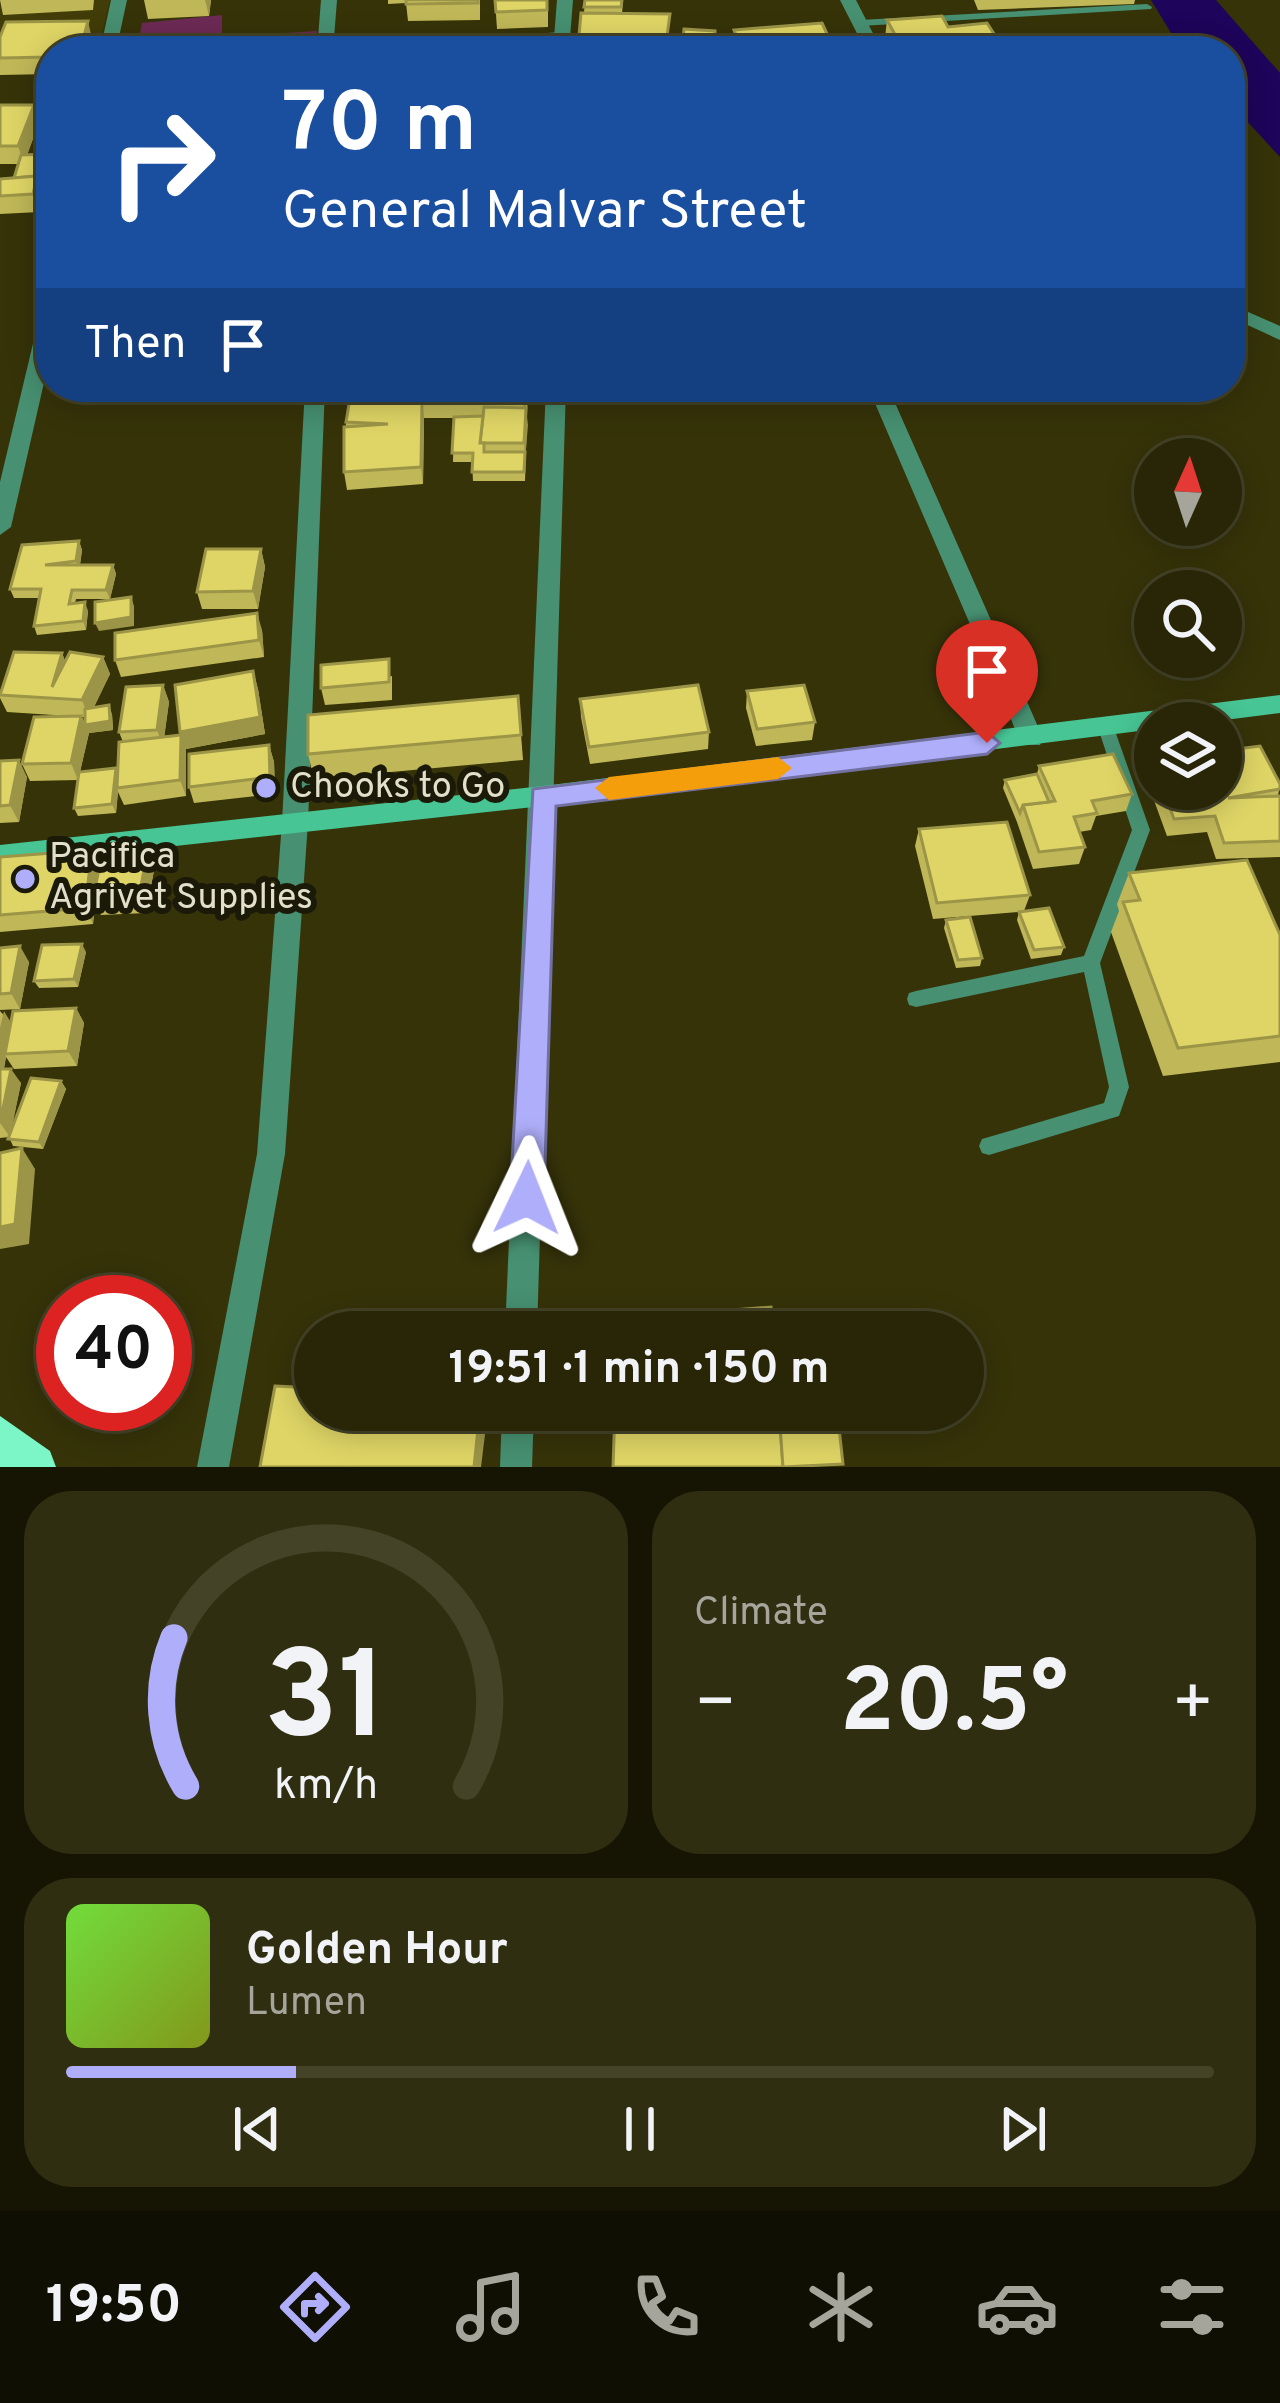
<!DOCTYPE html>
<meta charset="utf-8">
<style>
:root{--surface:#282607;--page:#302e11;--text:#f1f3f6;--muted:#a5a59b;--line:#444328;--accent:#afaefa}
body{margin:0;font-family:Overpass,sans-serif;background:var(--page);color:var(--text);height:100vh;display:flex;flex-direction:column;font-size:45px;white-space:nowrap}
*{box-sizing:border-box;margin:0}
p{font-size:39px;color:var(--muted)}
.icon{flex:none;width:66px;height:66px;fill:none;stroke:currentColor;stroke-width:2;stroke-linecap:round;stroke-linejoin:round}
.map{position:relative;height:1467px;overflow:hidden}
.panel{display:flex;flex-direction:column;gap:24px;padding:24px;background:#161504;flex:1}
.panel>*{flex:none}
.top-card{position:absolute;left:36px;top:36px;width:1209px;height:366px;border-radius:48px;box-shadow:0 6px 30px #0003,0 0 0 3px var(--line);background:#1a4fa0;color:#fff;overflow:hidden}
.needle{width:78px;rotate:3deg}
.tools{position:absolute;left:1134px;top:438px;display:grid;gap:24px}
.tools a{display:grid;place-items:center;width:108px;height:108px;border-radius:50%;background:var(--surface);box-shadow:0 6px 30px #0003,0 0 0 3px var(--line);font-size:60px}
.speed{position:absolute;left:36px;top:1275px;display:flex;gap:24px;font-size:60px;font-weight:700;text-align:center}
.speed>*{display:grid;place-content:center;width:156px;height:156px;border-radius:50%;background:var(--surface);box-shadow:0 6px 30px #0003,0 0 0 3px var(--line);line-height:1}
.speed .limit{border:18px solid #d22;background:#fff;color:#111}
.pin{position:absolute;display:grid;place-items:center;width:102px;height:102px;color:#fff;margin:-123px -51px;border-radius:50% 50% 50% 0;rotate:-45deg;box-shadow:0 0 12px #0007}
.pin .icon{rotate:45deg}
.me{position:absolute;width:132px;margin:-66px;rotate:2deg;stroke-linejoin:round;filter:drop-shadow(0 0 9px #0008)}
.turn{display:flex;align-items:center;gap:42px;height:252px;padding:0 48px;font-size:54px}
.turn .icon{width:156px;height:156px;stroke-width:2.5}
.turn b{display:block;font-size:84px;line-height:102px}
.then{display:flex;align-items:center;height:114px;padding:0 48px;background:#0003;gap:24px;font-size:45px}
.big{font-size:90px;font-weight:700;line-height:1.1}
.panel .card{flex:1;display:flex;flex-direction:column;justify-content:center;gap:18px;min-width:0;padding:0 42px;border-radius:48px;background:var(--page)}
.panel .dial{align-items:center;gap:0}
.dial svg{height:312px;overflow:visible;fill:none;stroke:var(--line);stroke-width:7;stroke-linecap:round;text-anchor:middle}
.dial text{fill:var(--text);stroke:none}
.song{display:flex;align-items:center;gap:36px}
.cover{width:144px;height:144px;border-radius:18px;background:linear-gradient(135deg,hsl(100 70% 55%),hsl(70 70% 35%))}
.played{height:12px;border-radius:6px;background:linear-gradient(90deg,var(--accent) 20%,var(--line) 20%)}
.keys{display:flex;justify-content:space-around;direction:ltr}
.heat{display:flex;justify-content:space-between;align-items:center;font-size:66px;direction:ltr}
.panel .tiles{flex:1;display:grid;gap:24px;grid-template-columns:1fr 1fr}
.card:last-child{grid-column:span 2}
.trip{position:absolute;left:294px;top:1311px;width:690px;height:120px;border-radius:60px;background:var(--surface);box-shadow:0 6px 30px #0003,0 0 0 3px var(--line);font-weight:700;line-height:120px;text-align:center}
.dock{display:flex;height:192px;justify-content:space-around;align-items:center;background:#100f03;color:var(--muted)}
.dock .icon{width:84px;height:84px}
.dock .on{color:var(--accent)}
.dock b{font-size:54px;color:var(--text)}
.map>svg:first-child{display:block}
.built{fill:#413c08}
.green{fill:#6c2a54}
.water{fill:#1e045a}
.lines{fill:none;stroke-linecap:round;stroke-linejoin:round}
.service{fill:#479071;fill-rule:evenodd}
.minor{fill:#479071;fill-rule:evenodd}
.tertiary{fill:#479071;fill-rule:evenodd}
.secondary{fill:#47c595;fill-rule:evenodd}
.trunk{fill:#7cf5c7;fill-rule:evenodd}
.wall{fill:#c0b758}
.shaded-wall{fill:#9c9547}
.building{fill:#dfd566;stroke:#9c9547;stroke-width:3}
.route{fill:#afaefa;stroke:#7271a2;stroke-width:3}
.slow{fill:#f59e0b}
.poi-dot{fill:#afaefa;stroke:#1b1a09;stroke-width:4.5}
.labels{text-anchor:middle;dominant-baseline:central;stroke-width:12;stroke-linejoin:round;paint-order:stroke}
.poi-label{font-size:36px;fill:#e2e0cb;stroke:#1b1a09;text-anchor:start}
</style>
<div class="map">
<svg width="1280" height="1467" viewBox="0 0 1280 1467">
<rect width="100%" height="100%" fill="#363309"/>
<path class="built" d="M0,0H110L102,33L4,38L0,48Z"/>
<path class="green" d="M222,15V37L317,31L316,51H137L142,23Z"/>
<path class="water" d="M1151,0H1216L1280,73V157L1230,103V51H1182Z"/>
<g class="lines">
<g class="service">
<path d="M1147,4L1152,7L1151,9L860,26L855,23L860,20Z"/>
<path d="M1106,722L1112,723L1114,728L1150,830L1100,963L1129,1087L1119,1116L989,1155L982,1153L979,1146L982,1139L1104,1103L1109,1087L1084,972L916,1007L909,1005L907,999L909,993L916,991L1084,956L1132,830L1098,728L1100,723Z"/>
</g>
<g class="minor">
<path d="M561,32L567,34V40L434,51H360L368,46Z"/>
<path d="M305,387H325L308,822L285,1154L229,1467H197L257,1154L282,822Z"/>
<path d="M868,387H888L1043,738L1040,745H1022L1019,738Z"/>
</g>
<g class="tertiary">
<path d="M111,0H127L116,51H100Z"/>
<path d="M321,0H337L333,51H317Z"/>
<path d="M557,0H573L569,51H553Z"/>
<path d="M840,0H856L882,51H866Z"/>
<path d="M51,304V352L11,527L0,535V482L41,310Z"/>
<path d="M1230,304L1280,326V340L1230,317Z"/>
<path d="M546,387H566L537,1332H505Z"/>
<path d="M502,1410H534L532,1467H500Z"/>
</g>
<path class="secondary" d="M1280,695V713L1201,723H1155V729L543,806L0,865V845L543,786Z"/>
<path class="trunk" d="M0,1416L50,1451L56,1467H0Z"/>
</g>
<g class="wall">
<path d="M0,0H94L93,10L3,15Z"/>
<path d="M144,0H211L209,16L148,19Z"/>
<path d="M388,0H480V20L408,21L406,3L388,4Z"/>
<path d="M495,0H548V27L497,29Z"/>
<path d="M585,0H623L622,14H670L667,51H579V35L584,13Z"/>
<path d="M974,0H1135L1134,4L978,10Z"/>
<path d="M887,20L948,27L1000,43L998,51H892L885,38Z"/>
<path d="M684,29L715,31L714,51H682Z"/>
<path d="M734,30L835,51H733Z"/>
<path d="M0,37L92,39L89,51H51V74L0,75Z"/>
<path d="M0,105L39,122L27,155L51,154V189H41L43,194L39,212L0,214V179L14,178L18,164H0Z"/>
<path d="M352,387H528L525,481H473L472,462H453L454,418H424L423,484L347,490L344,472L346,422Z"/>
<path d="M79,541L82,550L80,565H113L116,574L110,599H76L75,603L88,611L86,630L37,635L34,626L39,598H14L10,589Z"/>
<path d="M261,549L265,567L258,609H202L197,592Z"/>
<path d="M262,630L264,657L121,677L115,660Z"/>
<path d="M62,653L65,661L103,657L110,674L93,708L112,714L113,730L89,733L85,717H82L89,733L80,772L117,771L123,742L119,732L163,685L169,702L164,737L180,735L253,671L258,689L265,734L186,749V796L124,805L118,792L116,813L78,816L74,808L78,780L30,781L22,764L69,716L7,712L0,698V692Z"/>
<path d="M392,676V700L325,705L321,688Z"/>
<path d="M747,691L815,722L812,740L756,746L746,708Z"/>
<path d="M518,696L523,760L314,779L308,754Z"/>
<path d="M580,699L709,732L708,749L590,764L581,717Z"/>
<path d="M269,745L274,762L275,794L194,803L189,787Z"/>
<path d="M0,761L27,777L19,822L0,823Z"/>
<path d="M1039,766L1132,794L1126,811L1096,816L1091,830L1079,832L1085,847L1079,864L1033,869L1017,822L1003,788L1005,780L1037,774Z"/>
<path d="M1155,767V789H1221L1280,784L1278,796H1280V857L1216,859L1207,832L1167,836L1148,784Z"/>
<path d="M919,829L1030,895L1024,911L1064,947L1061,955L1031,959L1017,920L1019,912L933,919L915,846Z"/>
<path d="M148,848L155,865L146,913L101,915L95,904L93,924L0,932V857L92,850L100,866Z"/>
<path d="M1129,873L1280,935V1062L1163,1076L1111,932L1119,911L1117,904Z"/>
<path d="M946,920L982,958L980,966L956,968L944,928Z"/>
<path d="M0,948L29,962L20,1009L0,1010Z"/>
<path d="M86,952L78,987L39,988L34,981Z"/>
<path d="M76,1008L84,1023L77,1066L14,1069L6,1057L4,1069L21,1083L11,1130L61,1081L66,1089L43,1149L13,1146L9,1137L0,1138V1011L11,1023Z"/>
</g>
<g class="shaded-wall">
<path d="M205,0H211L209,16Z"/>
<path d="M88,21L92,39L89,51H80Z"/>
<path d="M34,105L39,122L24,164L18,146Z"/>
<path d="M37,176L43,194L39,212L33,194Z"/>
<path d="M525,387H528V391L524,420L523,402Z"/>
<path d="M422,400L424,418L423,484L421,467Z"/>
<path d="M526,408L528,425L525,461L524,443Z"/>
<path d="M79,541L82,550L79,570L76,561Z"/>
<path d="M261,549L265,567L258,609L253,591Z"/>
<path d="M113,565L116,574L110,599L106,590Z"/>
<path d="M131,597L134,606V626L99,631L95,623Z"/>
<path d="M85,602L88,611L86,630L83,621Z"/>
<path d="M257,613L262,630L264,657L259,640Z"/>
<path d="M62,653L69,671L52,687Z"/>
<path d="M103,657L110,674L89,718L82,700Z"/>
<path d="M253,671L258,689L265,734L186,749V796L180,780V732Z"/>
<path d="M163,685L169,702L163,747L157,730Z"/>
<path d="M109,705L112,714L113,730L89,733L85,725Z"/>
<path d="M81,716L89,733L78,780L71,763Z"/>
<path d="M269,745L274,762L275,794L270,777Z"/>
<path d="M19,760L27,777L19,822L10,805Z"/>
<path d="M116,768L118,792L116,813L112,804Z"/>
<path d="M148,848L155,865L146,913L139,897Z"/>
<path d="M92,850L100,867L93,898L95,904L93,924L85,908Z"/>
<path d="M82,944L86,952L78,987L74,979Z"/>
<path d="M20,946L29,962L20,1009L11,993Z"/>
<path d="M76,1008L84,1023L77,1066L68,1051Z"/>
<path d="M4,1011L13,1026L5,1054L6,1057L2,1076L0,1073V1028Z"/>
<path d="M11,1069L21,1083L10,1137L0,1123Z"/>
<path d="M61,1081L66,1089L43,1149L39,1142Z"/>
<path d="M22,1148L35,1169L29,1244L0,1249V1227Z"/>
<path d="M480,1410H485L487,1418L481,1467H474Z"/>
</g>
<g class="building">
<path d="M406,0H478V3L406,4Z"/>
<path d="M495,0H547V10L496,12Z"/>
<path d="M585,0H622L621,7H584Z"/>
<path d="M581,13L670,14L665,51L583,49L585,35H579Z"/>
<path d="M942,16L948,27L987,23L1000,43L904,51L887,20Z"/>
<path d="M88,21L80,51H51V57L0,58V37L6,22Z"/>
<path d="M822,23L835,51H742L734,30Z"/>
<path d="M684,29L715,31L714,49L682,48Z"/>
<path d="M543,41L544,51H496V43Z"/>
<path d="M0,105H34L18,146H0Z"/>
<path d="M51,154V179L38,180L37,176L14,178L21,155Z"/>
<path d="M37,176L33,194L0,196V179Z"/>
<path d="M352,387H525L523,402L422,400L421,467L344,472V427L388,424L346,422Z"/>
<path d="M484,407L526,408L524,443H480Z"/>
<path d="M483,416L480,443H484V452H525L524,472H472L473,453H452L454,417Z"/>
<path d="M79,541L76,561L45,565H113L106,590H72L69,604L85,602L83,621L34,626L41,589H10L22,545Z"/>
<path d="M206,549H261L253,591L197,592Z"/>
<path d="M131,597V617L95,623V602Z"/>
<path d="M257,613L259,640L115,660V633Z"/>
<path d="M14,652L62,653L52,687L70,652L103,657L82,700L0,695Z"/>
<path d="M389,659V682L321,688V665Z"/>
<path d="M253,671L260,717L180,732L175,685Z"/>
<path d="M163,685L157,730L119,732L126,687Z"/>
<path d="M698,685L709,732L589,747L580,699Z"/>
<path d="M804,685L815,722L757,729L747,691Z"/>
<path d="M518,696L521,735L308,754V715Z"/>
<path d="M109,705L110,721L85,725V709Z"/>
<path d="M81,716L71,763L22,764L34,717Z"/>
<path d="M181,735L180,780L117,788L119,742Z"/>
<path d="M269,745L270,777L189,787V754Z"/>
<path d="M1260,746L1280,784V789L1228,798L1280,796V841L1224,843L1215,816L1174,819L1163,789H1203L1211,808L1205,789H1221V751Z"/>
<path d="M1113,754L1132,794L1092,801L1097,813L1074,817L1085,847L1039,852L1023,805L1055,801L1039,766Z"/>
<path d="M19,760L10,805L0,806V761Z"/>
<path d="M116,768L112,804L74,808L79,772Z"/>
<path d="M1037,774L1049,802L1023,805L1020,813L1005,780Z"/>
<path d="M1007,822L1030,895L937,903L919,829Z"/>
<path d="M148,848L139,897L93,898L103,850Z"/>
<path d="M92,850L85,908L0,915V857Z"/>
<path d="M1247,860L1280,935V1036L1178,1048L1123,902L1140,900L1129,873Z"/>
<path d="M1049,908L1064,947L1034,950L1019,912Z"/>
<path d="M970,917L982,958L958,960L946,920Z"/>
<path d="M82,944L74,979L34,981L42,945Z"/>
<path d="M20,946L11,993L0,994V948Z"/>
<path d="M76,1008L68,1051L5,1054L13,1011Z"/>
<path d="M0,1069H11L0,1123Z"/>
<path d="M31,1078L61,1081L39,1142L8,1139Z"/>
<path d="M22,1148L15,1224L0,1227V1153Z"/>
<path d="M771,1307L773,1332H670L669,1315Z"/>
<path d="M275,1386L315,1388V1410H480L474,1467H260Z"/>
<path d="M615,1410H779L783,1467H613Z"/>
<path d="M837,1410L843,1464L783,1467L779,1411Z"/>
</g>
<path class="route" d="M987,732L1000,743L987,754L556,806L544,1198L539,1209L527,1214L515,1209L510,1198L533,789Z"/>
<path class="slow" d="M778,757L792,768L778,779L609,800L595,788L609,777Z"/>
<g class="poi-dot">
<circle cx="266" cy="788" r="12"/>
<circle cx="25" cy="879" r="12"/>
</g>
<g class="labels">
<g class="poi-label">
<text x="290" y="788">Chooks to Go</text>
<text x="49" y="858">Pacifica<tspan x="49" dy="41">Agrivet Supplies</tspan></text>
</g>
</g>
</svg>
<div class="tools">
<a><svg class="needle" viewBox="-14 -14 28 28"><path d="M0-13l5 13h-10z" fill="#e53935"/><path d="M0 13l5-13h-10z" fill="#a5a59b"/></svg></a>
<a><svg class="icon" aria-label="search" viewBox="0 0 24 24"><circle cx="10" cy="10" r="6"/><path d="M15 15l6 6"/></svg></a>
<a><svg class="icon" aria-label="layers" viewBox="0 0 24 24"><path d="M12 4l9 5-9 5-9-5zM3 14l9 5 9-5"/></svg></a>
</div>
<div class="speed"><div class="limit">40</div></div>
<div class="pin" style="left:987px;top:743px;background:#d93025"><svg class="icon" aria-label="arrive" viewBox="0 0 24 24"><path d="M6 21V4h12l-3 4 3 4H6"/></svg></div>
<svg class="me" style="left:527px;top:1198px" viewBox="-20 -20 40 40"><path d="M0-17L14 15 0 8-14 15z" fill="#afaefa" stroke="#fff" stroke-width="4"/></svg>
<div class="trip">19:51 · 1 min · 150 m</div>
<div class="top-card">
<div class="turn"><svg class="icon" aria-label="right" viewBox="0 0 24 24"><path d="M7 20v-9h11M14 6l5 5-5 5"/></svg><div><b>70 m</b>General Malvar Street</div></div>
<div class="then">Then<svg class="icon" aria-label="arrive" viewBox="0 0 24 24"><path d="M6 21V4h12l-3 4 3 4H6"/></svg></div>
</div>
</div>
<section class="panel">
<div class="tiles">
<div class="card dial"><svg viewBox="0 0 100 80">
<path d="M14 69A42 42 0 1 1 86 69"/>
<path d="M14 69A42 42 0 0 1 11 31" stroke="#afaefa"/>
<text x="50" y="56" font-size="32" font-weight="700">31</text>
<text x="50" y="72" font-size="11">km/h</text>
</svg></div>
<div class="card"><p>Climate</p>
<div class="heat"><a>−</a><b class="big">20.5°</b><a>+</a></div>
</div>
<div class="card">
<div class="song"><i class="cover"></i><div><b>Golden Hour</b><p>Lumen</p></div></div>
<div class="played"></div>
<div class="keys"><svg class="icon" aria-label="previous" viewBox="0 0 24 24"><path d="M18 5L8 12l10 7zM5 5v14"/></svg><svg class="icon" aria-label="pause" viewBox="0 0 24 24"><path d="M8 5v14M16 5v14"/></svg><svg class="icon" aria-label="next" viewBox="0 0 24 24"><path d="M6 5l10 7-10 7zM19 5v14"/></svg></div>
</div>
</div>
</section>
<nav class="dock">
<b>19:50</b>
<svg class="icon on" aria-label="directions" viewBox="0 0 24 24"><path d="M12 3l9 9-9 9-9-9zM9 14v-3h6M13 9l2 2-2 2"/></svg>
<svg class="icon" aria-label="music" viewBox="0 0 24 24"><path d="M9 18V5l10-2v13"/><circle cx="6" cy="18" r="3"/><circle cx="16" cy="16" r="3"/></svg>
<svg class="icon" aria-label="phone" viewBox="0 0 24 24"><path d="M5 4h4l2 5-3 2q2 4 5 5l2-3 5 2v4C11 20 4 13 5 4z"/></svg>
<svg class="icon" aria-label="climate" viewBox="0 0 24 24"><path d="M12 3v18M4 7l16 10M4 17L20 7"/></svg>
<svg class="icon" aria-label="car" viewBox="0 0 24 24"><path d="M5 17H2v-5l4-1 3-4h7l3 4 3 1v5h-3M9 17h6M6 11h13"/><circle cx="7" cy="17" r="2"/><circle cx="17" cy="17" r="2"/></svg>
<svg class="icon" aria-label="filters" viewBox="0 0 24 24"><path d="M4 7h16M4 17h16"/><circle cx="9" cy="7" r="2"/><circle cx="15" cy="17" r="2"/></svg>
</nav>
